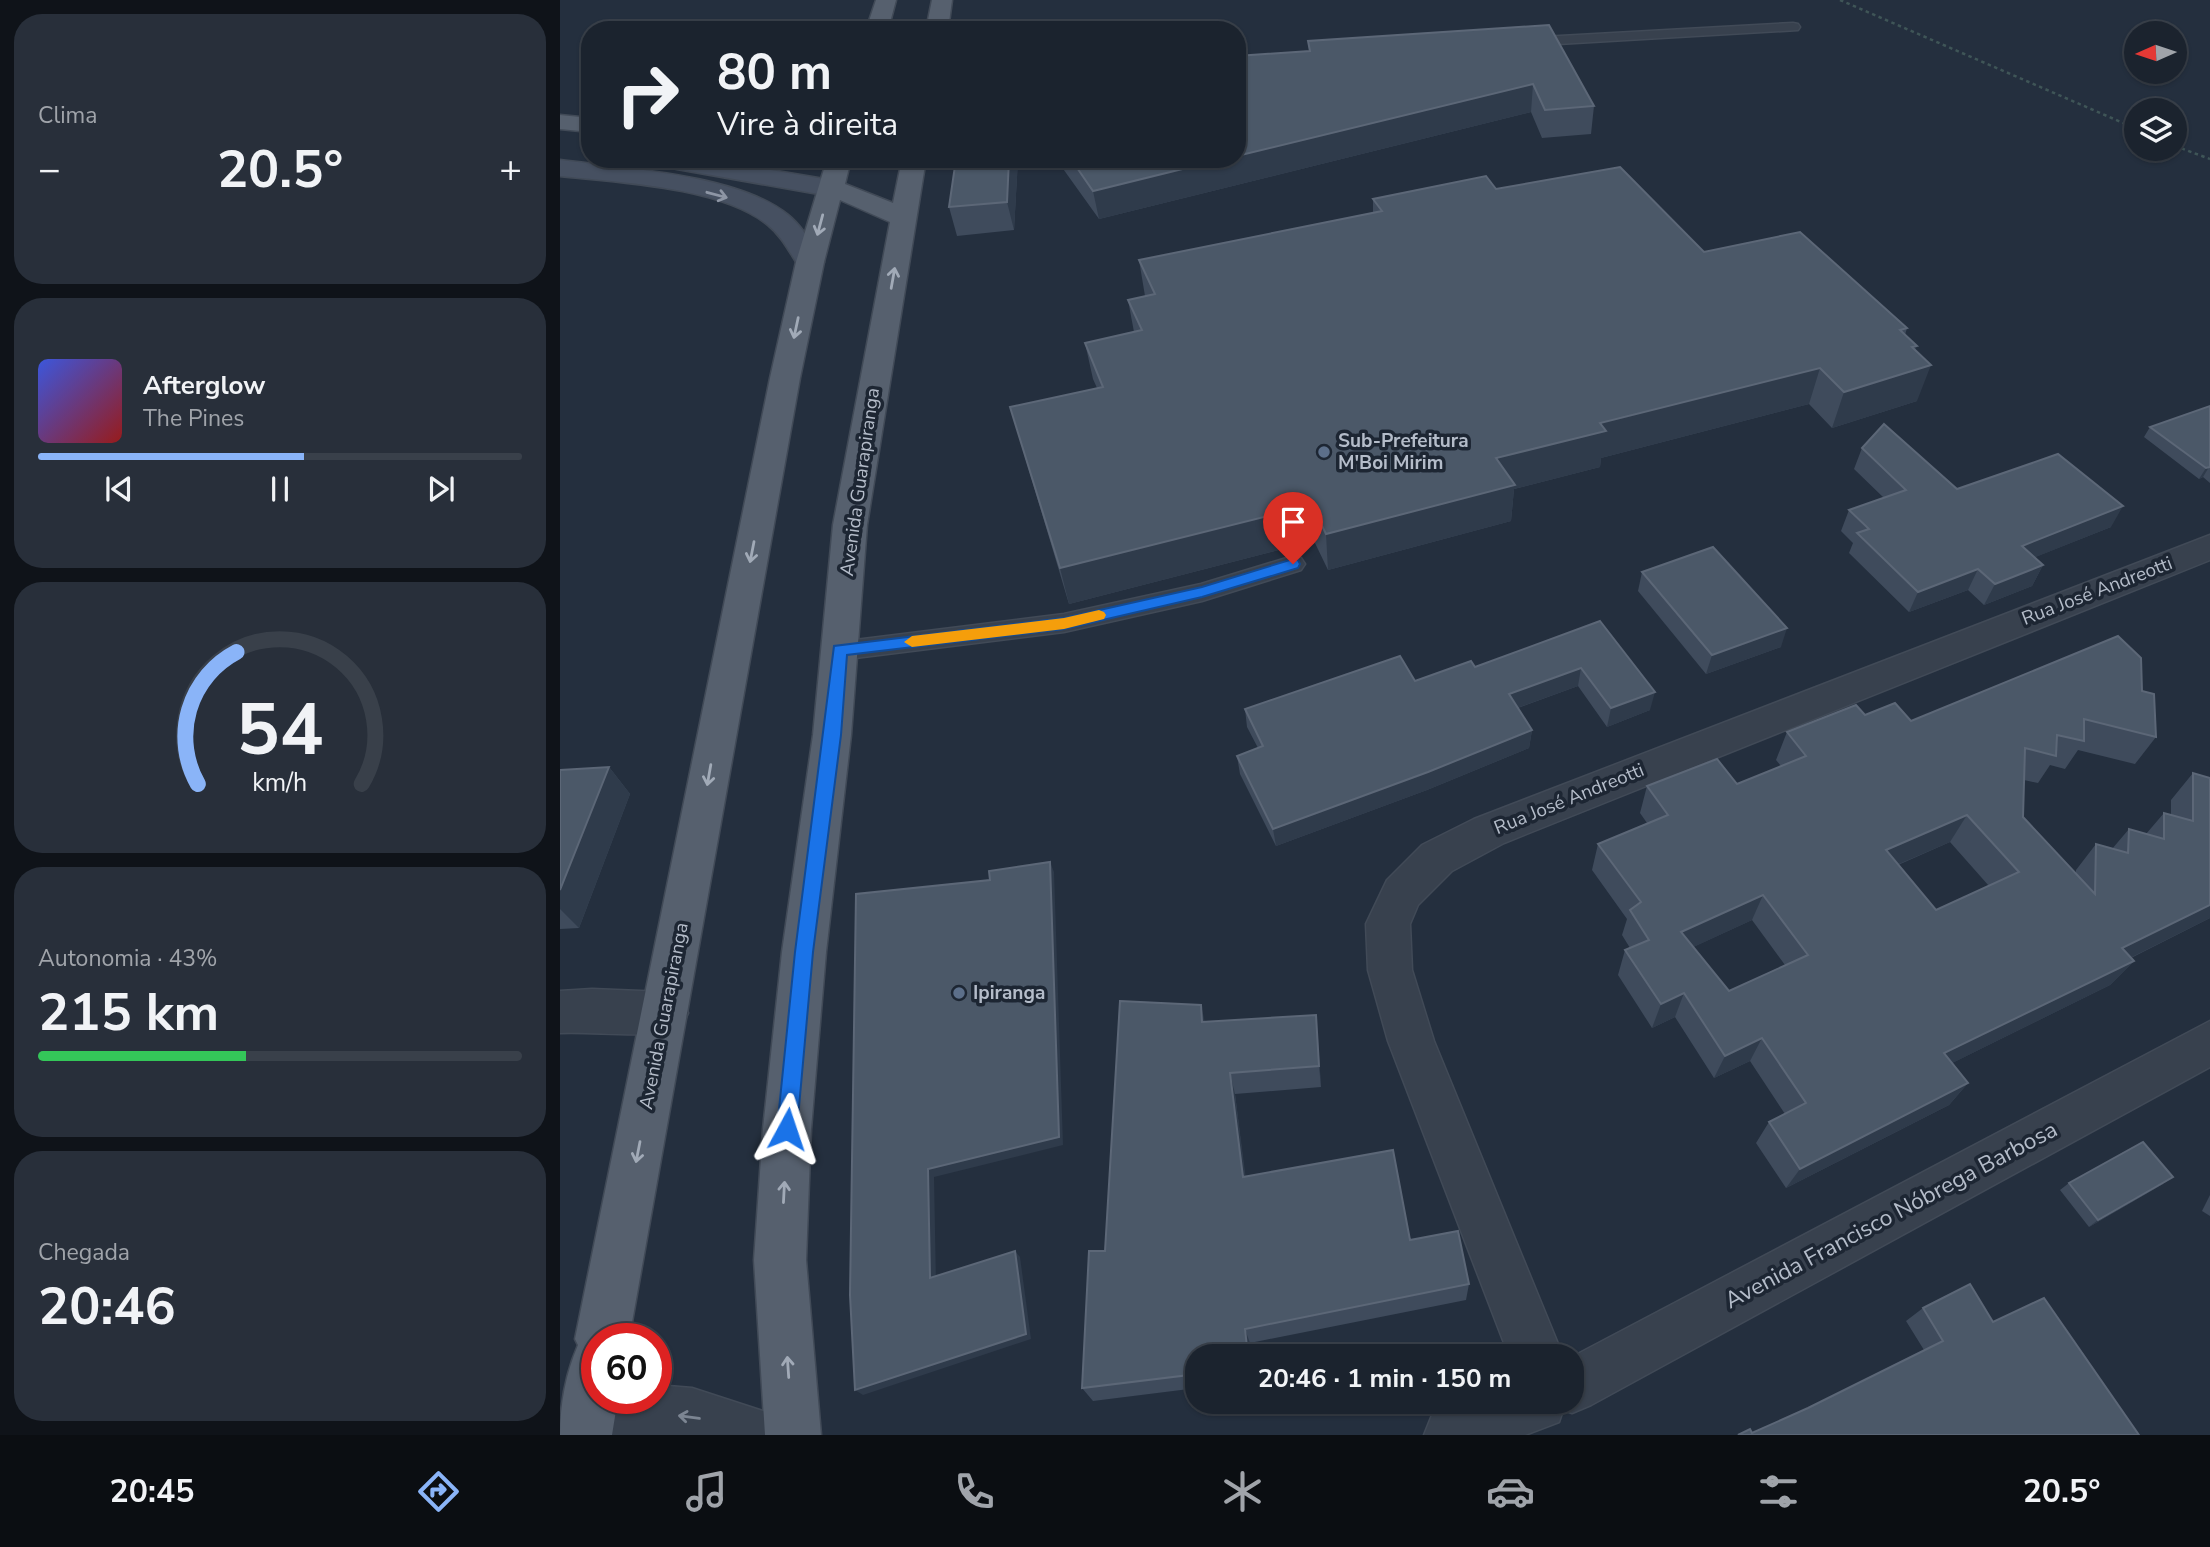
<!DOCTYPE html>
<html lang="pt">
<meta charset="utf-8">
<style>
:root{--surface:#1b232e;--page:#282f3a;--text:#f1f3f6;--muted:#a0a4aa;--line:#39404a;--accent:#8ab4f8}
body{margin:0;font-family:"Nunito Sans",sans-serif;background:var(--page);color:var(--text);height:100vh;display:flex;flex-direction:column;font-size:26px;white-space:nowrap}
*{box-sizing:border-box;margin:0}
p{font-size:23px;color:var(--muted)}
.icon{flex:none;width:38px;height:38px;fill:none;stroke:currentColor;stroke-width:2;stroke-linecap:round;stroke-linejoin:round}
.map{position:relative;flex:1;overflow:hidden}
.details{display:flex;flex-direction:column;gap:14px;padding:14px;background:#0f1319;width:560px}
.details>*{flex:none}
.top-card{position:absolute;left:21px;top:21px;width:665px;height:147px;border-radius:28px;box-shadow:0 2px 5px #0004,0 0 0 2px var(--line);background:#1b232e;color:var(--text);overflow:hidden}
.needle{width:46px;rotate:267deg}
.tools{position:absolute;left:1564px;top:21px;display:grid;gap:14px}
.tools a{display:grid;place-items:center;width:63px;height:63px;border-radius:50%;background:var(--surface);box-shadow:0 2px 5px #0004,0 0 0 2px var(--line);font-size:35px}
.speed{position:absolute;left:21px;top:1323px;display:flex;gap:14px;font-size:35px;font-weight:700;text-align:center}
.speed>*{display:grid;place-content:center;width:91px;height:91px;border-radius:50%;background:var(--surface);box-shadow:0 2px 5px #0004,0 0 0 2px var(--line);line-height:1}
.speed .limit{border:10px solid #d22;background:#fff;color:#111}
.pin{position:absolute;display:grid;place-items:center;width:60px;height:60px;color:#fff;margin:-72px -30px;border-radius:50% 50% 50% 0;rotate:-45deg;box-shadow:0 0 7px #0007}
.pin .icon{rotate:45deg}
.me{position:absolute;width:77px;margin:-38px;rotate:5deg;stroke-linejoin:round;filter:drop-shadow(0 0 5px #0008)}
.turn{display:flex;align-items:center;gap:24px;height:147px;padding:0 21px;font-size:32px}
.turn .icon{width:91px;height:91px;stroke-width:2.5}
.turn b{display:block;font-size:49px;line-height:60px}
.big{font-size:52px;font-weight:700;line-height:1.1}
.details .card{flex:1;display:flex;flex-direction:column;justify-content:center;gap:10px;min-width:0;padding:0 24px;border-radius:28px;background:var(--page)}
.details .dial{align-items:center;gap:0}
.dial svg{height:182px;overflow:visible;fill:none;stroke:var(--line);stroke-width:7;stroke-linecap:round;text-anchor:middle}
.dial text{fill:var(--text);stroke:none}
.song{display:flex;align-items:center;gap:21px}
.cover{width:84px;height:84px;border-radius:10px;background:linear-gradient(135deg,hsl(230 70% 55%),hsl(0 70% 35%))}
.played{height:7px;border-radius:4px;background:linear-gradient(90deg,var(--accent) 55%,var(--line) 55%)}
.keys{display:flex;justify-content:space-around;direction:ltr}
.heat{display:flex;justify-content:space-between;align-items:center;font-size:38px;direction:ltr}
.charge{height:10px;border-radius:5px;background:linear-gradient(90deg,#34c759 43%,var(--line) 0)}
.trip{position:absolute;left:625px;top:1344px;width:399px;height:70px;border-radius:28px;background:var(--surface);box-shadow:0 2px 5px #0004,0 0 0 2px var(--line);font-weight:700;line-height:70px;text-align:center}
.tab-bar{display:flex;height:112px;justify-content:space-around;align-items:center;background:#0b0e12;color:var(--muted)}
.tab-bar .icon{width:49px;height:49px}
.tab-bar .selected{color:var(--accent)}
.tab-bar b{font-size:32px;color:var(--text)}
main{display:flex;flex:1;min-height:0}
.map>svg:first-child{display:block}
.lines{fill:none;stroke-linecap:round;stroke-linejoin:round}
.service-casing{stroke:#414a57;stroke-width:3}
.minor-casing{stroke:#414a57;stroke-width:3}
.secondary-casing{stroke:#414a57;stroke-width:3}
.primary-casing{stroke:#414a57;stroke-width:3}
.path{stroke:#3f5557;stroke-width:2.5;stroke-dasharray:3.5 3.5;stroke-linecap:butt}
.service{fill:#38414e;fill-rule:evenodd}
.minor{fill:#38414e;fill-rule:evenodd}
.secondary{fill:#465061;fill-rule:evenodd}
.primary{fill:#56606e;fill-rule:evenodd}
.wall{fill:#3f4b5c;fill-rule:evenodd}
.shaded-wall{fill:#2f3b4b}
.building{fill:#4b5868;stroke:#5c6777;stroke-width:2;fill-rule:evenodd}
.oneway{stroke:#8e96a5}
.oneway2{stroke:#a1aab7}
.oneway3{stroke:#7c8592}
.route{fill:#1a73e8;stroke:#114b97;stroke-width:2}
.slow{fill:#f59e0b}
.service-dot{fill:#5c6f8a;stroke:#1d2633;stroke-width:2.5}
.labels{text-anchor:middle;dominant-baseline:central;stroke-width:7;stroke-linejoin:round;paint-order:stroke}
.poi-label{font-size:19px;font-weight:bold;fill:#b4bcc9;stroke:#1d2633;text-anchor:start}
.street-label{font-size:19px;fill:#b4bcc9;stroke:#1d2633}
.near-street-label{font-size:23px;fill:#b4bcc9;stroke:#1d2633}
</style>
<main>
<section class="details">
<div class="card"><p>Clima</p>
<div class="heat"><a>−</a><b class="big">20.5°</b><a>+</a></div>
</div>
<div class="card">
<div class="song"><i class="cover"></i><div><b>Afterglow</b><p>The Pines</p></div></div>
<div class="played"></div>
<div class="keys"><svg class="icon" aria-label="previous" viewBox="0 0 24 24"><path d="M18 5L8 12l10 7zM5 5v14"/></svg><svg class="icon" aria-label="pause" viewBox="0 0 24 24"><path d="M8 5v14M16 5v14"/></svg><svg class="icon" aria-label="next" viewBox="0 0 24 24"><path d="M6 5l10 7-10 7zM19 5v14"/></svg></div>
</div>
<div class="card dial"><svg viewBox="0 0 100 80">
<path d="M14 69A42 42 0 1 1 86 69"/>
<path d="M14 69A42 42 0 0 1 31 11" stroke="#8ab4f8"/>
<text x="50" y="56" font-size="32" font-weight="700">54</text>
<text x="50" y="72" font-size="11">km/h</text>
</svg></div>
<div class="card"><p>Autonomia · 43%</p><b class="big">215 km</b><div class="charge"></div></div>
<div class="card"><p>Chegada</p><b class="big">20:46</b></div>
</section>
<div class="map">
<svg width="1650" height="1435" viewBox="0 0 1650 1435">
<rect width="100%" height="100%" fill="#242f3e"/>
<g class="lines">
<defs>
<g id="service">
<path d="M1233,23L1238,24L1240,27L1238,30L963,46L956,42L963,38Z"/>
<path d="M733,556L741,558L745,564L741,570L642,601L504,632L279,660L270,658L266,651L270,644L279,642L504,614L641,584Z"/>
</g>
<g id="minor">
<path d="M1650,535V560L944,843L892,871L858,905L850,924L852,970L874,1041L1003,1356H949L828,1041L808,970L806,924L827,880L862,845L914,819Z"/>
<path d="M32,989L105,992L121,998L128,1013L121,1028C90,1040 36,1031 0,1033V991Z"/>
<path d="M1650,1021V1067L1031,1405L1012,1413L1003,1410L999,1422L965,1435H864L872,1415L906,1402H1012V1357Z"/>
<path d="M108,1386L132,1388L215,1415L223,1435H5C0,1420 0,1413 6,1398L26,1390H37V1398H96V1387Z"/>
</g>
<g id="secondary">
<path d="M106,159H145L270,180L279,183L283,188L279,193L270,196L117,169L108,167L105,162Z"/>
<path d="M0,160C62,168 180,175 228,215C243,227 253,246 264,262L260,268L250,270L240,268C230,253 222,236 208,225C162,187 58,182 0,176Z"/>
</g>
<g id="primary">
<path d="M316,0H336L328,30H306Z"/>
<path d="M372,0H392L388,30H366Z"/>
<path d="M0,115L30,118V132L0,129Z"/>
<path d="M267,159H291L285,184L333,203L342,159H366L307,525L291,735L266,952L251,1129L246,1260L261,1435H205L194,1260L203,1129L222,952L253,735L273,525L330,222L280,200L264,262L240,378L69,1339H37V1398H58L52,1435H0C0,1404 6,1373 18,1345L15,1339L210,378L236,262Z"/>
</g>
</defs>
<use href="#service" class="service-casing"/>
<use href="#minor" class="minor-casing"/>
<use href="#secondary" class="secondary-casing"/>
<use href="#primary" class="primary-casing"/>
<g class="path">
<path d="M1280,0L1577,129"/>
<path d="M1615,146L1650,159"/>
</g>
<use href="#service" class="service"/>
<use href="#minor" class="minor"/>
<use href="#secondary" class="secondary"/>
<use href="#primary" class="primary"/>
</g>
<g class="wall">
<path d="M989,25L1034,106L1031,134L982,138L971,112L539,219L496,159H677L749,51L748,41Z"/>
<path d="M396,159H458L454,230L397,236L389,207Z"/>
<path d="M936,189L1144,252L1347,328L1345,335L1355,350L1357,401L1272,428L1249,404L1041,458L1040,467L954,489L951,521L768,570L754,541L509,604L450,407L537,388L533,379L525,343L574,332L568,300L585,296L579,260L813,213V199Z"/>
<path d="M1650,406V483L1643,477L1639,479L1584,437L1590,427Z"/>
<path d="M1302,448L1397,489L1551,527L1475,557L1483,565L1472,586L1424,605L1408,590L1349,612L1289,553L1293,543L1281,531L1289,510L1324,498L1294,469Z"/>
<path d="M1082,572L1221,647L1146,674L1078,591Z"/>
<path d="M1040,621L1090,710L1047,727L1018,686L958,708L972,730L969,748L867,790L716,846L680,774L677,756L698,748L687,727L685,709L855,681L915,667Z"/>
<path d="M1582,691L1596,737L1575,764L1518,750L1505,769L1490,765L1478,783L1464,780L1463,817L1516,874V870L1536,844L1552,849L1569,829L1586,834L1604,813L1611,815V800L1633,773L1650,778V918L1571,958L1574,961L1550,985L1392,1063L1408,1083L1389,1105L1226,1188L1196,1143L1209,1122L1225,1114L1190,1061L1154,1078L1115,1017L1092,1028L1058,975L1065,950L1070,948L1062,935L1067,919L1032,870L1038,844L1087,823L1080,813L1087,786L1177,784L1221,766L1216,760L1227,732L1305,715L1351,721ZM1390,842L1429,886L1376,910L1338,865ZM1192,920L1225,965L1169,991L1133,947Z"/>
<path d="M49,767L70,794L19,928L0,929V770Z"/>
<path d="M756,1015L761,1087L675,1094L685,1176L850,1240L909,1284L906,1300L690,1343L692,1356H637V1388L533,1401L522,1388L545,1251L645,1022Z"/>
<path d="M1509,1183L1603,1184L1529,1227L1500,1190Z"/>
<path d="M1650,1195V1216L1642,1211Z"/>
<path d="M1363,1308L1433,1322L1579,1435L1192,1433L1248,1408L1364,1350L1346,1321Z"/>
</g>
<g class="shaded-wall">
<path d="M973,84L971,112L539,219L533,191L663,159H677V156Z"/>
<path d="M449,159H458L454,230L447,202Z"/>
<path d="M1357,346L1347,373L1371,365L1357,401L1272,428L1284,392L1352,347Z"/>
<path d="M1260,368L1249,404L1041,458L1040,467L954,489L951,521L768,570L766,534L936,458L1040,423Z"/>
<path d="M1649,467L1643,477L1639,479L1646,468Z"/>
<path d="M752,505L754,541L509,604L500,568Z"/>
<path d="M1563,506L1551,527L1451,567L1462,546Z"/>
<path d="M1483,565L1472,586L1424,605L1435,584Z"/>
<path d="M1418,569L1408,590L1349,612L1358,592Z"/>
<path d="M1227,628L1221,647L1146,674L1152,655Z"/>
<path d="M1021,668L1018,686L946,712L949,694Z"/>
<path d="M1095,692L1090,710L1047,727L1051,708Z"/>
<path d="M972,730L969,748L867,790L716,846L713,829Z"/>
<path d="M49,767L70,794L19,928L0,909V890Z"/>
<path d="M1407,815L1390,842L1311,876L1326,850Z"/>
<path d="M490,862L494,872L503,1145L374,1177L376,1284L370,1278L368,1169Z"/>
<path d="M1203,895L1192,920L1112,957L1121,932Z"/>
<path d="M1650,905V918L1540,973L1562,948Z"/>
<path d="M1574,961L1550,985L1366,1076L1384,1053Z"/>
<path d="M1124,993L1115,1017L1092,1028L1101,1004Z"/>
<path d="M641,1005L646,1027L642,1022Z"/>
<path d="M756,1015L758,1037L761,1087L759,1066Z"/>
<path d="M1202,1038L1190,1061L1154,1078L1165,1056Z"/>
<path d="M670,1073L675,1094L688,1195L683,1177Z"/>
<path d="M1408,1083L1389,1105L1226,1188L1240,1169Z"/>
<path d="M1613,1177L1603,1184L1529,1227L1538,1220Z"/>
<path d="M455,1251L460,1257L471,1339L303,1395L295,1390Z"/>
<path d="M685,1329L690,1343L692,1356H688Z"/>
</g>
<g class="building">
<path d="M502,20L514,30H468Z"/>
<path d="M989,25L1034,106L985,110L973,84L677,156V56L750,51L748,41Z"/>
<path d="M396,159H449L447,202L389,207Z"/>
<path d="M511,159H663L533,191Z"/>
<path d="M1060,167L1144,252L1240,232L1347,328L1340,330L1357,346L1352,347L1371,365L1284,392L1260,368L1040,423L1046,431L936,458L955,485L766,534L752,505L500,568L450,407L543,387L525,343L582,330L568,300L595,294L579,260L822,211L813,199L926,176L936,189Z"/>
<path d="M1650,406V467L1646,468L1590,427Z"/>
<path d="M1324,424L1397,489L1498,454L1563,506L1462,546L1483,565L1435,584L1418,569L1358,592L1297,533L1309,529L1289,510L1346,490L1302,448Z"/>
<path d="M1153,547L1227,628L1152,655L1082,572Z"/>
<path d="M1040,621L1095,692L1051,708L1021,668L949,694L972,730L868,772L713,829L677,756L703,746L685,709L840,656L855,681L911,661L915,667Z"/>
<path d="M1558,636L1581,658L1582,691L1594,694L1596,737L1524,719V741L1497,735L1496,756L1465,748L1463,817L1535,894L1536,844L1568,853L1569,829L1604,839V813L1633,821V773L1650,778V905L1562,948L1574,961L1384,1053L1408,1083L1240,1169L1209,1122L1246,1103L1202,1038L1165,1056L1124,993L1101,1004L1065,950L1089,940L1070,910L1081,902L1038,844L1108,815L1087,786L1157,759L1177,784L1246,756L1227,732L1296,705L1305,715L1335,703L1351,721ZM1407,815L1459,872L1376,910L1326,850ZM1203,895L1248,955L1169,991L1121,932Z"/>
<path d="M49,767L0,890V770Z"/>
<path d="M490,862L499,1137L368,1169L370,1278L455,1251L466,1334L295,1390L290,1295L296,894L430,880L429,871Z"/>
<path d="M560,1001L641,1005L642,1022L756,1015L759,1066L670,1073L683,1177L833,1150L850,1240L898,1231L909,1284L685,1329L688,1356H637V1374L522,1388L529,1251H545Z"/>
<path d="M1583,1142L1613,1177L1538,1220L1509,1183Z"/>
<path d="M1410,1284L1433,1322L1484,1298L1579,1435H1178L1190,1429L1192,1433L1248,1408L1383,1341L1363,1308Z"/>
</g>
<defs><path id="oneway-shaft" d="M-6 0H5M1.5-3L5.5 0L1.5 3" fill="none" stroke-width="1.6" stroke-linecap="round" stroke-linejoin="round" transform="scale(1.75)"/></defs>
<use class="oneway" href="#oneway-shaft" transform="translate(157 195) rotate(15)"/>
<g class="oneway2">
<use href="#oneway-shaft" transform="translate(260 225) rotate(105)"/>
<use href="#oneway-shaft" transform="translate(333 278) rotate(-80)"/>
<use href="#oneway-shaft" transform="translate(236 328) rotate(102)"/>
<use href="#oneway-shaft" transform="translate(192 552) rotate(101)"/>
<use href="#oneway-shaft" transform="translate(149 775) rotate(100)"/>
<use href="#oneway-shaft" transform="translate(78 1152) rotate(101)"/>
<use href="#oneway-shaft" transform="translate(224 1192) rotate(-87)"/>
<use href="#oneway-shaft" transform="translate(228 1367) rotate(-94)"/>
</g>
<use class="oneway3" href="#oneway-shaft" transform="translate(129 1417) rotate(-172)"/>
<path class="route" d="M733,559L738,560L740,564L738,568L642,597L504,629L287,655L281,735L253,952L237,1129L234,1136L227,1139L220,1136L217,1129L235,952L274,646L504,618L642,587Z"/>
<path class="slow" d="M539,610L544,612L546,615L544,619L504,629L352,647L344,642L352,636L504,618Z"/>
<g class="service-dot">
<circle cx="764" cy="452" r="7"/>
<circle cx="399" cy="993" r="7"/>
</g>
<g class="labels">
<g class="poi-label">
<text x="778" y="441">Sub-Prefeitura<tspan x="778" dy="22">M'Boi Mirim</tspan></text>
<text x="413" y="993">Ipiranga</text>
</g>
<g class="street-label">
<text transform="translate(300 482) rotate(-82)">Avenida Guarapiranga</text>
<text transform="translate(1537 591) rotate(-21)">Rua José Andreotti</text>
<text transform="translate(1009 799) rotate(-22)">Rua José Andreotti</text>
<text transform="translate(104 1016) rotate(-79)">Avenida Guarapiranga</text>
</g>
<g class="near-street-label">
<text transform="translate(1331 1215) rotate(-28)">Avenida Francisco Nóbrega Barbosa</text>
</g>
</g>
</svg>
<div class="tools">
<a><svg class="needle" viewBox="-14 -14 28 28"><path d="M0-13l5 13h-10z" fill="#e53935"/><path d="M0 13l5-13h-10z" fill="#a0a4aa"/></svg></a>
<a><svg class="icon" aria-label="layers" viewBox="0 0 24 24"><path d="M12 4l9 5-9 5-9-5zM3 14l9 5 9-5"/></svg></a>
</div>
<div class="speed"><div class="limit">60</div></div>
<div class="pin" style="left:733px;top:564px;background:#d93025"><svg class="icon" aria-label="arrive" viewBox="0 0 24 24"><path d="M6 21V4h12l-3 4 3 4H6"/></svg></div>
<svg class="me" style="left:227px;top:1129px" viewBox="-20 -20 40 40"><path d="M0-17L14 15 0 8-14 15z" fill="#1a73e8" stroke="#fff" stroke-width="4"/></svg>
<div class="trip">20:46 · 1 min · 150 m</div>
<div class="top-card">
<div class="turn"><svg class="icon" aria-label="right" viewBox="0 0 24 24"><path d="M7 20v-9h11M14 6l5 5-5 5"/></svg><div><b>80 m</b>Vire à direita</div></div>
</div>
</div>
</main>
<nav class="tab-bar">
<b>20:45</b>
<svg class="icon selected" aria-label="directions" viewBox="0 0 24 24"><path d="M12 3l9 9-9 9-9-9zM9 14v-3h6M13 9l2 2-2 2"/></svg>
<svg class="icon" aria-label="music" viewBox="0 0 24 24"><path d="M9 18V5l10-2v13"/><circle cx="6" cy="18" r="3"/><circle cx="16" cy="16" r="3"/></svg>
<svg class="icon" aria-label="phone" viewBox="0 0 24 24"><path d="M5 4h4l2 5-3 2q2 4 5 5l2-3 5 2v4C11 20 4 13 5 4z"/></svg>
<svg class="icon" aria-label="climate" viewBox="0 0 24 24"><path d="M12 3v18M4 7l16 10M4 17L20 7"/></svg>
<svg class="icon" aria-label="car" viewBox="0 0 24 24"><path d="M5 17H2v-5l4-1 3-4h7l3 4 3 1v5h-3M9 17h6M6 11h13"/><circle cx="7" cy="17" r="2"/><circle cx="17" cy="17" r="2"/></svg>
<svg class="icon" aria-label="filters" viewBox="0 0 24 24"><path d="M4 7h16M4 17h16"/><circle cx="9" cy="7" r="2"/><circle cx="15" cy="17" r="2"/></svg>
<b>20.5°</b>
</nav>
